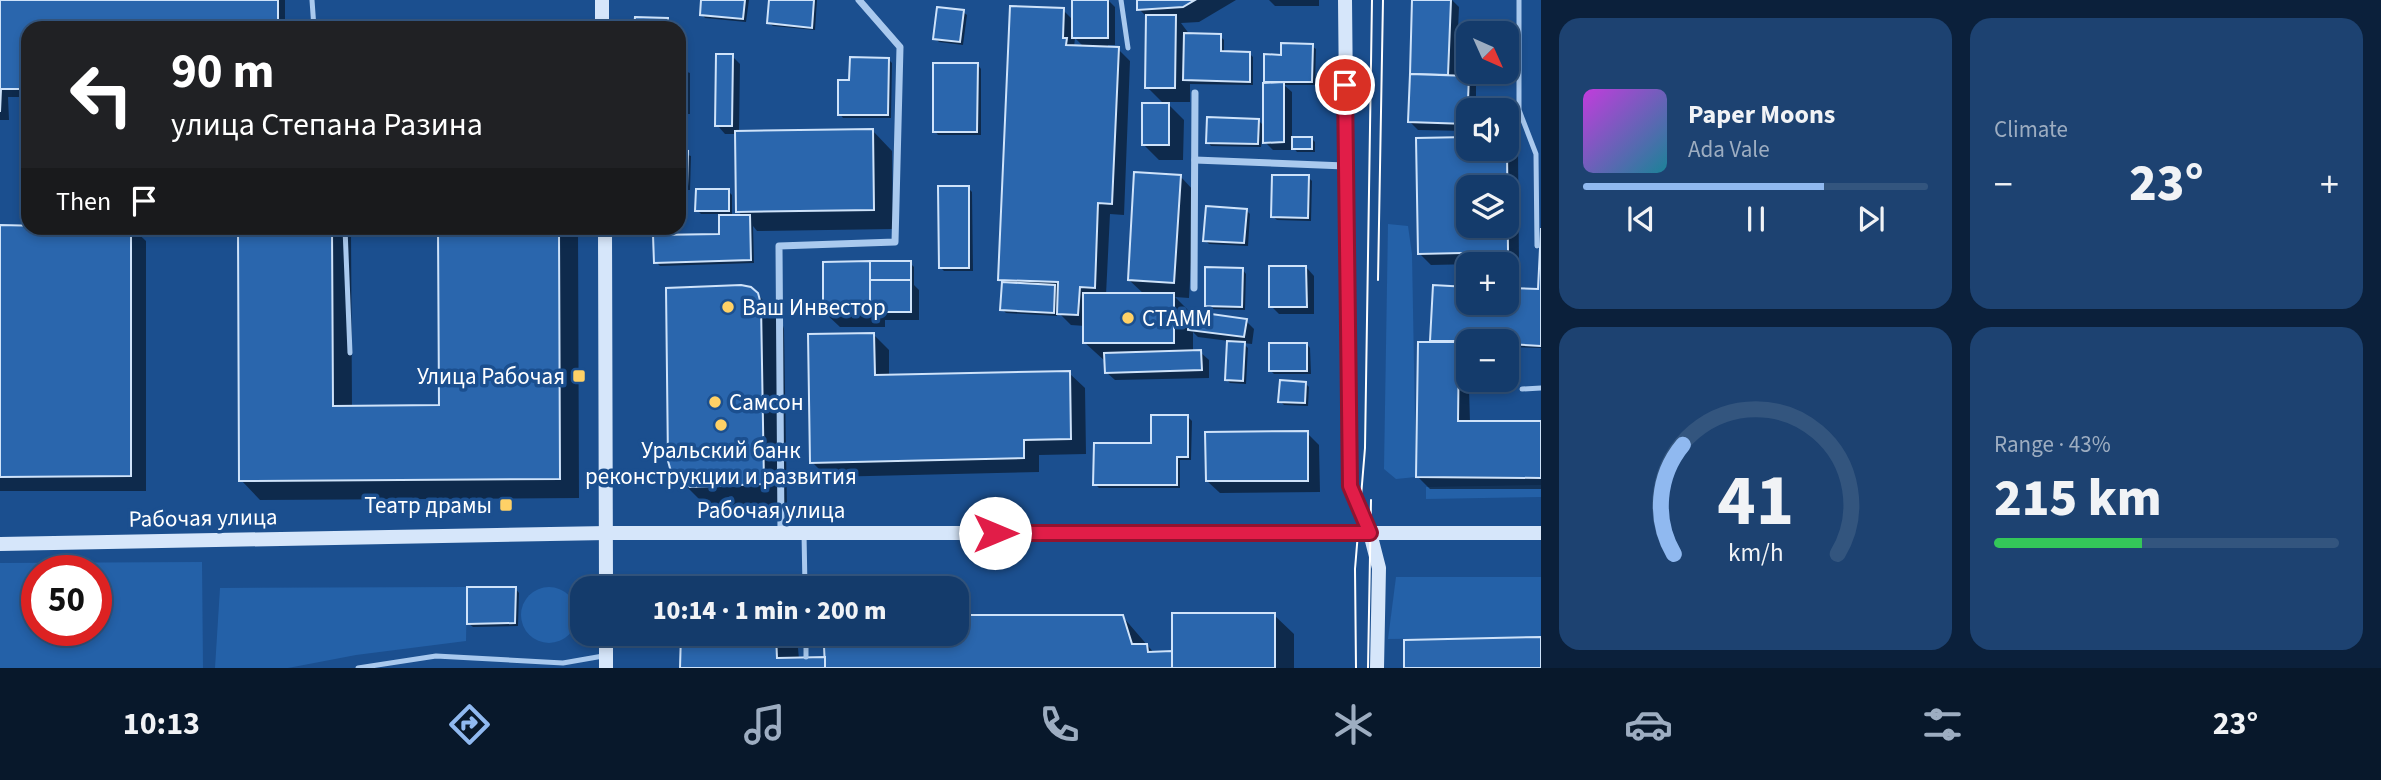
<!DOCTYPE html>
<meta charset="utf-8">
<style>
:root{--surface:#143b6b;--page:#1d4271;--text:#f1f3f6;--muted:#9dadc1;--line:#33557e;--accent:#90b9f0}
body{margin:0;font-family:"Source Sans 3",sans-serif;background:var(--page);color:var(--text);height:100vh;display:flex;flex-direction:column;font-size:26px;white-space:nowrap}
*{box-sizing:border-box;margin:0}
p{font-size:23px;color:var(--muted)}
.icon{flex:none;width:38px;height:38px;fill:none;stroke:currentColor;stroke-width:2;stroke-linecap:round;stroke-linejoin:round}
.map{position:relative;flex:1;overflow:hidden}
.drawer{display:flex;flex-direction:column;gap:18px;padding:18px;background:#0b203b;width:840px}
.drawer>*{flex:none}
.banner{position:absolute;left:21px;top:21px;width:665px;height:214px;border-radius:21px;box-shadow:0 4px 10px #0003,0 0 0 2px var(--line);background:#202124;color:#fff;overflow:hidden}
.needle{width:46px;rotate:135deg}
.buttons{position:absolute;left:1456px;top:21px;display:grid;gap:14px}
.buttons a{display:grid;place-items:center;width:63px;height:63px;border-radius:14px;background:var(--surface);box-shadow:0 4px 10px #0003,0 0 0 2px var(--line);font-size:35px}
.speed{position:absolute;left:21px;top:555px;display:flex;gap:14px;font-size:35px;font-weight:700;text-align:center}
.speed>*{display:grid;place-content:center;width:91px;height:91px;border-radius:50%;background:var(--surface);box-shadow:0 4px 10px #0003,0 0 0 2px var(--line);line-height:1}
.speed .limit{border:10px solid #d22;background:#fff;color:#111}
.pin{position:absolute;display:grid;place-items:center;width:60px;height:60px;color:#fff;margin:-30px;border:4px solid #fff;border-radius:50%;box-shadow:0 2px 7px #0007}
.me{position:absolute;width:77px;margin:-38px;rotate:90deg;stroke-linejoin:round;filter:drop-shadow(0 0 5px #0008)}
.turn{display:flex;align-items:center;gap:24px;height:147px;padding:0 35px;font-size:32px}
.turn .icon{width:91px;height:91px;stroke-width:2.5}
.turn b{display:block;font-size:49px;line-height:60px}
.then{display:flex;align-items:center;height:66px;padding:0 35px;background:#0003;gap:14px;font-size:26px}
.big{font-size:52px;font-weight:800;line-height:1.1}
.drawer .tile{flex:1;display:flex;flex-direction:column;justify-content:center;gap:10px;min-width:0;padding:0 24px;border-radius:21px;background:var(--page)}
.drawer .dial{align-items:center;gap:0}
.dial svg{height:182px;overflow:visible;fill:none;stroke:var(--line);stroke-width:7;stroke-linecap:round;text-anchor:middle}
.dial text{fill:var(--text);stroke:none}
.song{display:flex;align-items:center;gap:21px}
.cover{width:84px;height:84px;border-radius:10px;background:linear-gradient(135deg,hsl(290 70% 55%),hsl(190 70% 35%))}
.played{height:7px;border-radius:4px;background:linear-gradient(90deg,var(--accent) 70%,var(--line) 70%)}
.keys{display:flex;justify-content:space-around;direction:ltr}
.heat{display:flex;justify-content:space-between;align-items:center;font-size:38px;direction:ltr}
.charge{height:10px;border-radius:5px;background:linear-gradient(90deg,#34c759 43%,var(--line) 0)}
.drawer .tiles{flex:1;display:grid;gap:18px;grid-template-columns:repeat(2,1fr)}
.trip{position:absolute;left:570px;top:576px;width:399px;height:70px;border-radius:21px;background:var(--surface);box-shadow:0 4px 10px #0003,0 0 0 2px var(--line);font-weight:800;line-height:70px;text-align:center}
.dock{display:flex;height:112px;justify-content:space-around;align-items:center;background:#08182b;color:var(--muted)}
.dock .icon{width:49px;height:49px}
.dock .active{color:var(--accent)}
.dock b{font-size:32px;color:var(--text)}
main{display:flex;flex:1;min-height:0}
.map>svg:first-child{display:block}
.green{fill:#2461a8;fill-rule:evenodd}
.shadow{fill:#0007;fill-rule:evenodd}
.building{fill:#2a66ad;stroke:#cfe3fa;stroke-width:2;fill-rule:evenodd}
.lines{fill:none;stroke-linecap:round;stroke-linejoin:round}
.lane{stroke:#a9c9ee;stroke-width:5}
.street{stroke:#a9c9ee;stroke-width:7}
.secondary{stroke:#d6e6fa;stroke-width:14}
.tram{stroke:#fff;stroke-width:2}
.route-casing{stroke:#92132f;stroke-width:18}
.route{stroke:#e11d48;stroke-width:12}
.poi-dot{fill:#ffd166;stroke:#1b4f8f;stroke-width:2.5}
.labels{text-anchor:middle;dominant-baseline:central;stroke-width:7;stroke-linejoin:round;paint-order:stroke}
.poi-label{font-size:23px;fill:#fff;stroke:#1b4f8f;text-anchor:start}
.street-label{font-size:23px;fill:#fff;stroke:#1b4f8f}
</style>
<main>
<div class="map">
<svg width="1541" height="668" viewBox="0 0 1541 668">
<rect width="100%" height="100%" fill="#1b4f8f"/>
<g class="green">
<path d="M1388,224L1408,226L1412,254L1416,477L1396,479L1384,469Z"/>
<path d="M1541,485V497L1426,499V487Z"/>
<path d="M202,562L203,668H0V563ZM37,570H96V630H37Z"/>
<path d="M1396,577H1541V637L1388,639Z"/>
<path d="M467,587L466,641L356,655L288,668H215L220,588Z"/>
<circle cx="549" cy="615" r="28"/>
</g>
<g class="shadow">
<path d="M0,0H285V28H28V97H8L9,120H0Z"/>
<path d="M703,0H749L746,22L705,18L702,14Z"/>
<path d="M771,0H817L815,30L773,26L769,23Z"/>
<path d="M1074,0H1108L1115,7V45H1108V48L1118,49L1130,61L1124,215L1110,214L1106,295H1145L1129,280L1180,176L1195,192L1189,298L1175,297L1191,313L1246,321L1254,329L1252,344L1243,343L1248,348L1246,384L1230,383L1227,380L1229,341L1198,337L1193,332V352H1200L1209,360V378L1115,380L1106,372V362L1084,342L1085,326L1071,325L1057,311V316L1006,313L1002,309L1003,283L1000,279L1063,10L1074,21ZM1075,38L1084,47H1074Z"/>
<path d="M1138,0H1236L1199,22L1181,23L1190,35L1220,36L1224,40V53L1250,54L1253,57V85L1190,84V102H1166L1184,120L1183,160H1159L1144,145L1165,105L1147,87L1148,18L1139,9Z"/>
<path d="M1269,0H1319V6H1275Z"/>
<path d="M1414,0H1452L1459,7L1456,78H1468L1476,86V110H1468V131L1418,130L1410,122Z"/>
<path d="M963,12L967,15L963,45L939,42L935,38Z"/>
<path d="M668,20L676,28H636Z"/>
<path d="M1312,46L1316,49L1315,85H1284L1292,92V138H1311L1315,142V152H1297L1292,146V150H1273L1262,139L1261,147L1211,146L1208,142L1258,120L1265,127L1269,84L1265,81L1282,56Z"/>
<path d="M732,56L740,64L739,133L873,131L892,151L893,229L757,231L753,226L754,263L660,266L656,262L721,235V214H701L697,210L728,191L732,195V217H743L738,211L737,134H725L717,125Z"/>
<path d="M888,59L892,63L891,118H843L840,114L851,82Z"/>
<path d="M978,65L981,69V135H938L935,131Z"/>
<path d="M679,69L690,73V114H679Z"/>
<path d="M1417,139H1468V149H1507V139L1518,150L1519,263L1431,265L1419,253ZM1468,187H1507V226H1468Z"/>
<path d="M679,152L691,156L690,190H679Z"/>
<path d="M1308,177L1312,181L1311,221L1277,220L1273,217Z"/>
<path d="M968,188L972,192L973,271H944L940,267Z"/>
<path d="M1246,210L1250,214L1248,246L1209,244L1205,240Z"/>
<path d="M0,227L132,228L146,241V491H0Z"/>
<path d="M239,228H351L352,408L441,407L440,228H578L579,498L260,500L241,480Z"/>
<path d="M910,263L914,267V285L919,290V320H885V327H840L824,312Z"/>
<path d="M1541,266V348L1507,347V341H1468V345H1459L1468,354L1470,422L1541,423V489H1430L1418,477L1436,344L1432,340L1435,287L1468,288V303H1507V290L1540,291Z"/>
<path d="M1306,267L1314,276V314H1279L1271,306Z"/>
<path d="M1243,270L1246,274L1245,310L1210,309L1207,305Z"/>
<path d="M757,294L781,319L784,329L787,508L716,510L699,499L674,474Z"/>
<path d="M873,334L889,350V377L1069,373L1085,388L1086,454L1039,455V472L827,477L812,462Z"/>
<path d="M1307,344L1310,348L1311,374H1274L1271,371Z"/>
<path d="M1305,383L1309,387L1308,406L1284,405L1280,401Z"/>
<path d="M1188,417L1192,421L1191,460H1180V488H1099L1095,484Z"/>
<path d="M1307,433L1319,445L1320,492L1220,493L1207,481Z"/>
<path d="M516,589L519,593L518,626L473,627L469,624Z"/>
<path d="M1274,615L1294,634V668H682L683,634H783L798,648L799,659L826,658L838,634H957L1123,617L1155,654L1173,653Z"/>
</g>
<g class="building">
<path d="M0,0H278V28H28V89H1L0,112Z"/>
<path d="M701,0H745L743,19L700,15Z"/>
<path d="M769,0H814L812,28L767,23Z"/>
<rect x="1072" y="0" width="36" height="38"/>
<path d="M1137,0H1195L1183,7L1137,10Z"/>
<path d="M1412,0H1451L1448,75L1410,74Z"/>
<path d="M1010,6L1064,8L1063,38H1067L1066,45L1119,47L1112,204L1098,203L1095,288L1080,287L1078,315L1057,314L1058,282L998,280Z"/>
<path d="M937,7L964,10L960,42L933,39Z"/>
<path d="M1146,15H1176L1175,88H1145Z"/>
<path d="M635,17L668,18V28H634Z"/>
<path d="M1184,33L1221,34V51L1250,52V82L1183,80Z"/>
<path d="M1281,43L1313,44L1312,82H1264V54L1281,55Z"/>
<path d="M716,54H733L732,126H715Z"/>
<path d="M850,57L889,58L888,115H838V80H849Z"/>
<path d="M933,63H978L977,132H933Z"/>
<rect x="679" y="68" width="8" height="43"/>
<path d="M1410,74L1469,76L1467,124L1408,122Z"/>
<path d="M1284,82V142L1263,143V83Z"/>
<rect x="1142" y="103" width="27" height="42"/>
<path d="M1207,117L1259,119L1258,144L1206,143Z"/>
<path d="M873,129L874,210L736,212L735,131Z"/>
<rect x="1292" y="137" width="20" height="12"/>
<path d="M1468,137V149H1507L1508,252L1418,254L1416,138ZM1468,187H1507V226H1468Z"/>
<path d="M679,150L688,151L687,187H679Z"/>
<path d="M1134,172L1181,175L1174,283L1128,280Z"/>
<path d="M1272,175H1309L1308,218L1271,217Z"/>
<path d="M938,186H969V268H939Z"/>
<path d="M696,189H729V211H695Z"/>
<path d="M1206,206L1247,209L1244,243L1203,241Z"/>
<path d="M719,215H750L751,260L654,263L653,235L719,234Z"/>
<path d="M0,225L131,228V476L0,477Z"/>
<path d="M238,228H332L333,406L439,405L438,228H559L560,479L239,481Z"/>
<path d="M1541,228V346L1507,344V341H1430L1433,285L1468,287V303H1507V288L1538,289Z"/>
<path d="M870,261V312L823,313V262Z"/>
<rect x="870" y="261" width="41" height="19"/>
<path d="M1269,266H1306L1307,307H1269Z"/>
<path d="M1205,267L1243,268L1242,307L1205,306Z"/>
<rect x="870" y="280" width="41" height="32"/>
<path d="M1002,282L1055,285L1054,313L1000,310Z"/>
<path d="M741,285L751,287L758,293L761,304L764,484L690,487L672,475L668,461L666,288Z"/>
<rect x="1083" y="293" width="91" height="50"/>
<path d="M1190,311L1247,319L1244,337L1188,330Z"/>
<path d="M874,333L875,375L1070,371L1071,439L1024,440V458L810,463L808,334Z"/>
<path d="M1227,341L1245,342L1243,381L1225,380Z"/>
<path d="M1418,342H1459L1458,421H1541V478L1416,477Z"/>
<rect x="1269" y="343" width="38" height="28"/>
<path d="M1201,350L1202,370L1105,373L1104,353Z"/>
<path d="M1280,380L1306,382L1305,403L1278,402Z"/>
<path d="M1151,415H1188V457H1177V485H1093L1094,443H1151Z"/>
<path d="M1308,431V481H1206L1205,432Z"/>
<path d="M467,587H516L515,623L467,624Z"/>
<rect x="1172" y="613" width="103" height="55"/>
<path d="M957,615H1123L1132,644H1147L1148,652L1172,651V668H825L824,646L833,645L836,634H957Z"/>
<path d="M681,634H776L777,658L825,657V668H680Z"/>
<path d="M1541,637V668H1404V640Z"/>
</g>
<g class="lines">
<g class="lane">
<path d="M312,0L314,28"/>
<path d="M1121,0L1128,48"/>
<path d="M1519,0V110L1536,154L1537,246"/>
<path d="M345,228L350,353"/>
<path d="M1522,389L1541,388"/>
<path d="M804,533L805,588"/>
<path d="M806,634V657"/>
<path d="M358,668L436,656L563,663L603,656"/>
</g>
<g class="street">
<path d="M1195,160L1345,166"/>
<path d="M1194,288L1195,93"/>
<path d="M781,532L779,246L895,242L900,47L859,0"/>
</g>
<g class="secondary">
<path d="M1345,0L1350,486L1370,533L1379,568L1377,668"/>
<path d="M602,28V0"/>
<path d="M605,228L606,588"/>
<path d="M0,544L607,533H1541"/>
<path d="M606,668V634"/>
</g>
<g class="tram">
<path d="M1378,280L1383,0"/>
<path d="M1356,668L1355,569L1365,448L1372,0"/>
<path d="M1368,668L1371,500"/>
</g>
</g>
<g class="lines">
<defs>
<path id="route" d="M995,533H1370L1350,486L1345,85"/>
</defs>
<use href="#route" class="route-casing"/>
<use href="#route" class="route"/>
</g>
<g class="poi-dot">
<circle cx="728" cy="307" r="7"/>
<circle cx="1128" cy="318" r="7"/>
<rect x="572" y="369" width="14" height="14" rx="3.5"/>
<circle cx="715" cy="402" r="7"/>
<circle cx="721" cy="425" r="7"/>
<rect x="499" y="498" width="14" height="14" rx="3.5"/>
</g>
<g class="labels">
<g class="poi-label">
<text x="742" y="307">Ваш Инвестор</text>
<text x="1142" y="318">СТАММ</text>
<text x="565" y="376" text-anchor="end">Улица Рабочая</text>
<text x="729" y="402">Самсон</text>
<text x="721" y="450" text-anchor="middle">Уральский банк<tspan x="721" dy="26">реконструкции и развития</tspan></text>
<text x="492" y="505" text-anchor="end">Театр драмы</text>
</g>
<g class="street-label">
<text x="771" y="510">Рабочая улица</text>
<text transform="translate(203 518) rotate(-1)">Рабочая улица</text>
</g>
</g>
</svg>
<div class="buttons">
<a><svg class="needle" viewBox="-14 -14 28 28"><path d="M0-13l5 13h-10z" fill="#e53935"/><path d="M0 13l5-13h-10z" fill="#9dadc1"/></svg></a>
<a><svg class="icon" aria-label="sound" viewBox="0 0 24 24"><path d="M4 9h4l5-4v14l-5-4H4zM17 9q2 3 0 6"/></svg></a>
<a><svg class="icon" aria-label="layers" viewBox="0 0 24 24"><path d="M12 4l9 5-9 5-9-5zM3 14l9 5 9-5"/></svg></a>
<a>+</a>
<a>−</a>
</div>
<div class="speed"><div class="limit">50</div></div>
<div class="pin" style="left:1345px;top:85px;background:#d93025"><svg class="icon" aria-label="arrive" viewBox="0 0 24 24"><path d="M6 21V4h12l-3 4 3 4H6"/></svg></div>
<svg class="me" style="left:995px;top:533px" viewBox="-20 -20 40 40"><circle r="19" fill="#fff"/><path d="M0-13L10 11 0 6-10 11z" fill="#e11d48"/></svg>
<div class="trip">10:14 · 1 min · 200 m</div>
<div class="banner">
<div class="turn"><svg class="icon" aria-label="left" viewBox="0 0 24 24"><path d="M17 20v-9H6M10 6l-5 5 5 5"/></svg><div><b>90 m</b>улица Степана Разина</div></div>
<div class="then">Then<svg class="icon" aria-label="arrive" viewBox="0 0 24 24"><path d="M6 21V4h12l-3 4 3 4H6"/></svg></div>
</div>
</div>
<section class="drawer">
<div class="tiles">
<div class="tile">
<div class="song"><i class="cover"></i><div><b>Paper Moons</b><p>Ada Vale</p></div></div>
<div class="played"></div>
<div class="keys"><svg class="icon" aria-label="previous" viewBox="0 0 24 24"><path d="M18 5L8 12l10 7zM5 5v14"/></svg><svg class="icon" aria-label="pause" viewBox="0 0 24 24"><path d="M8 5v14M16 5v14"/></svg><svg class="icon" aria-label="next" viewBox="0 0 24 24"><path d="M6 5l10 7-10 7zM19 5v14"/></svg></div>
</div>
<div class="tile"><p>Climate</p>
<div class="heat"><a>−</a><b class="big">23°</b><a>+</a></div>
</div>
<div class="tile dial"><svg viewBox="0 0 100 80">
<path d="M14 69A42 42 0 1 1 86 69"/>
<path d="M14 69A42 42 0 0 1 18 21" stroke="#90b9f0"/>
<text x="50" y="56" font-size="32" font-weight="700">41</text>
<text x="50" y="72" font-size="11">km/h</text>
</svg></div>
<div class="tile"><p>Range · 43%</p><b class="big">215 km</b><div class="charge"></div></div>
</div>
</section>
</main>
<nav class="dock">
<b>10:13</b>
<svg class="icon active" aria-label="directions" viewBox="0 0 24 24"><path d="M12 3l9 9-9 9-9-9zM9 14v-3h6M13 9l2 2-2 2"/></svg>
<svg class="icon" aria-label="music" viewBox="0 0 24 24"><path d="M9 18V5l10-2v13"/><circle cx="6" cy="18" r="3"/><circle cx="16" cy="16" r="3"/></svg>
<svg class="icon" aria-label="phone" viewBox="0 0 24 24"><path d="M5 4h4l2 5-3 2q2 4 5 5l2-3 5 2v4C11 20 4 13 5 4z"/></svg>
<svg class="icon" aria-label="climate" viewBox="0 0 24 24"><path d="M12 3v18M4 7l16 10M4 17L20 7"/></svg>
<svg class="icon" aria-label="car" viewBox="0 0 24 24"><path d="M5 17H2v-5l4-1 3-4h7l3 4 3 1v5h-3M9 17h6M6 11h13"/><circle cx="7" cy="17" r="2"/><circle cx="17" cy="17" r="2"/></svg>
<svg class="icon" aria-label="filters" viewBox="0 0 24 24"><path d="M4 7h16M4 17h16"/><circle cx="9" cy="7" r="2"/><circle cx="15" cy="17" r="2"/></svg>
<b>23°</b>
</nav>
